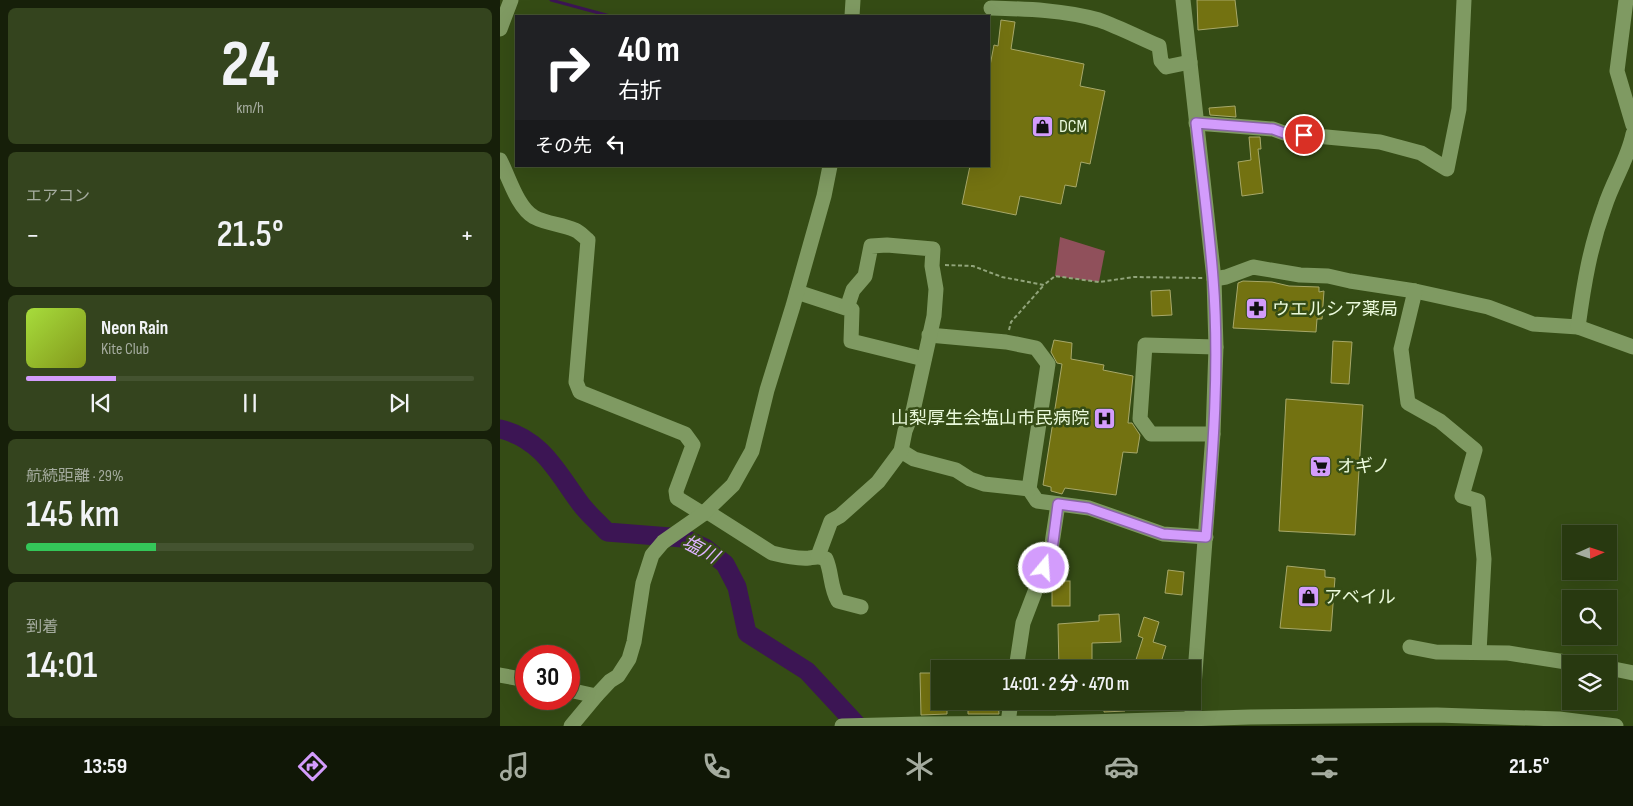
<!DOCTYPE html>
<html lang="ja">
<meta charset="utf-8">
<style>
:root{--surface:#283910;--page:#34441e;--text:#f1f3f6;--muted:#a5ac9f;--line:#445330;--accent:#d39cfc}
body{margin:0;font-family:"Sofia Sans Condensed","Noto Sans JP",sans-serif;background:var(--page);color:var(--text);height:100vh;display:flex;flex-direction:column;font-size:19px;white-space:nowrap}
*{box-sizing:border-box;margin:0}
p{font-size:16px;color:var(--muted)}
.icon{flex:none;width:28px;height:28px;fill:none;stroke:currentColor;stroke-width:2;stroke-linecap:round;stroke-linejoin:round}
.map{position:relative;flex:1;overflow:hidden}
.panel{display:flex;flex-direction:column;gap:8px;padding:8px;background:#161f09;width:500px}
.panel>*{flex:none}
.top-card{position:absolute;left:15px;top:15px;width:475px;height:152px;border-radius:0px;box-shadow:0 5px 20px #0002,0 0 0 1px var(--line);background:#202124;color:#fff;overflow:hidden}
.needle{width:32px;rotate:87deg}
.tools{position:absolute;left:1062px;top:525px;display:grid;gap:10px}
.tools a{display:grid;place-items:center;width:55px;height:55px;border-radius:0px;background:var(--surface);box-shadow:0 5px 20px #0002,0 0 0 1px var(--line);font-size:25px}
.speed{position:absolute;left:15px;top:645px;display:flex;gap:10px;font-size:25px;font-weight:700;text-align:center}
.speed>*{display:grid;place-content:center;width:65px;height:65px;border-radius:50%;background:var(--surface);box-shadow:0 5px 20px #0002,0 0 0 1px var(--line);line-height:1}
.speed .limit{border:8px solid #d22;background:#fff;color:#111}
.pin{position:absolute;display:grid;place-items:center;width:42px;height:42px;color:#fff;margin:-21px;border:2px solid #fff;border-radius:50%;box-shadow:0 1px 5px #0007}
.me{position:absolute;width:55px;margin:-28px;rotate:18deg;stroke-linejoin:round;filter:drop-shadow(0 0 4px #0008)}
.turn{display:flex;align-items:center;gap:18px;height:105px;padding:0 20px;font-size:22px}
.turn .icon{width:65px;height:65px;stroke-width:2.5}
.turn b{display:block;font-size:35px;line-height:42px}
.then{display:flex;align-items:center;height:48px;padding:0 20px;background:#0003;gap:10px;font-size:19px}
.big{font-size:38px;font-weight:600;line-height:1.1}
.panel .tile{flex:1;display:flex;flex-direction:column;justify-content:center;gap:8px;min-width:0;padding:0 18px;border-radius:8px;background:var(--page)}
.panel .dial{align-items:center;gap:0}
.dial b{font-size:65px;line-height:1}
.song{display:flex;align-items:center;gap:15px}
.cover{width:60px;height:60px;border-radius:8px;background:linear-gradient(135deg,hsl(80 70% 55%),hsl(70 70% 35%))}
.played{height:5px;border-radius:2px;background:linear-gradient(90deg,var(--accent) 20%,var(--line) 20%)}
.keys{display:flex;justify-content:space-around;direction:ltr}
.heat{display:flex;justify-content:space-between;align-items:center;font-size:28px;direction:ltr}
.charge{height:8px;border-radius:4px;background:linear-gradient(90deg,#34c759 29%,var(--line) 0)}
.trip{position:absolute;left:431px;top:660px;width:270px;height:50px;border-radius:0px;background:var(--surface);box-shadow:0 5px 20px #0002,0 0 0 1px var(--line);font-weight:600;line-height:50px;text-align:center}
.tabs{display:flex;height:80px;justify-content:space-around;align-items:center;background:#101706;color:var(--muted)}
.tabs .icon{width:35px;height:35px}
.tabs .selected{color:var(--accent)}
.tabs b{font-size:22px;color:var(--text)}
main{display:flex;flex:1;min-height:0}
.map>svg:first-child{display:block}
.green{fill:#90505b}
.lines{fill:none;stroke-linecap:round;stroke-linejoin:round}
.stream{stroke:#3c1554;stroke-width:3}
.river{stroke:#3c1554;stroke-width:19}
.building{fill:#737211;stroke:#a7a869}
.path{stroke:#91a47a;stroke-width:2;stroke-dasharray:4 2.5;stroke-linecap:butt}
.minor{stroke:#7f9a62;stroke-width:15}
.route-casing{stroke:#8965a4;stroke-width:12}
.route{stroke:#d39cfc;stroke-width:9}
.labels{text-anchor:middle;dominant-baseline:central;stroke-width:5;stroke-linejoin:round;paint-order:stroke}
.poi-label{font-size:18px;fill:#eaf9db;stroke:#354c15;text-anchor:start}
.water-label{font-size:19px;font-style:italic;fill:#ddb3ff;stroke:#354c15}
</style>
<main>
<section class="panel">
<div class="tile dial"><b>24</b><p>km/h</p></div>
<div class="tile"><p>エアコン</p>
<div class="heat"><a>−</a><b class="big">21.5°</b><a>+</a></div>
</div>
<div class="tile">
<div class="song"><i class="cover"></i><div><b>Neon Rain</b><p>Kite Club</p></div></div>
<div class="played"></div>
<div class="keys"><svg class="icon" aria-label="previous" viewBox="0 0 24 24"><path d="M18 5L8 12l10 7zM5 5v14"/></svg><svg class="icon" aria-label="pause" viewBox="0 0 24 24"><path d="M8 5v14M16 5v14"/></svg><svg class="icon" aria-label="next" viewBox="0 0 24 24"><path d="M6 5l10 7-10 7zM19 5v14"/></svg></div>
</div>
<div class="tile"><p>航続距離 · 29%</p><b class="big">145 km</b><div class="charge"></div></div>
<div class="tile"><p>到着</p><b class="big">14:01</b></div>
</section>
<div class="map">
<svg width="1133" height="726" viewBox="0 0 1133 726">
<rect width="100%" height="100%" fill="#354c15"/>
<path class="green" d="M560,237L605,251L599,282L555,276Z"/>
<g class="lines">
<path class="stream" d="M51,0L110,16"/>
<path class="river" d="M0,429C42,439 57,472 80,503C88,514 98,522 107,532L183,538L205,548L225,564L237,587L247,633L307,671L358,726"/>
</g>
<g class="building">
<path d="M697,0H735L738,26L698,30Z"/>
<path d="M501,20L515,22L511,49L584,64L580,86L605,91L590,164L581,162L576,187L565,185L561,204L520,196L516,215L462,204L470,166H489V71L494,45L498,46Z"/>
<path d="M735,106L736,117L710,115L709,108Z"/>
<path d="M749,137H760L761,149H758L763,193L742,196L738,162L751,160Z"/>
<path d="M743,281L772,282L789,286L819,287V292L824,291L822,319H817L816,332L733,328L738,283Z"/>
<path d="M670,290L672,315L652,316L651,291Z"/>
<path d="M554,340L572,343L571,359L604,365L603,370L633,376L628,423H632L640,435L637,453L623,452L616,495L565,488L562,494L551,491V487L543,485L562,364L557,363L551,352Z"/>
<path d="M833,341L852,342L849,384L831,383Z"/>
<path d="M786,399L863,405L855,535L779,531Z"/>
<path d="M787,566L825,570V577L835,578L831,631L780,628Z"/>
<path d="M668,570L684,572L682,595L665,593Z"/>
<rect x="552" y="581" width="18" height="25"/>
<path d="M619,614L621,642L592,643V669H559L558,624L599,621V615Z"/>
<path d="M644,617L659,622L653,642L666,646L659,669H633L643,638L638,636Z"/>
<path d="M420,673H440V701H447V714L421,715Z"/>
<path d="M468,701H498L499,714H468Z"/>
<path d="M604,701H625V711L604,712Z"/>
</g>
<g class="lines">
<g class="path">
<path d="M445,265L473,266L502,277L544,285L555,276L599,282L634,277L703,278"/>
<path d="M509,330L511,322L544,285"/>
</g>
<g class="minor">
<path d="M683,0L714,279L716,347L713,434L691,726"/>
<path d="M1126,0L1117,71L1133,125"/>
<path d="M491,8C527,9 564,10 599,20C619,27 640,38 659,46L661,61L666,67L690,62"/>
<path d="M352,16L353,0"/>
<path d="M0,29L11,0"/>
<path d="M696,123L773,129L784,133L880,142L921,153L947,169L959,109L964,0"/>
<path d="M0,160C9,177 17,207 34,217C47,224 62,224 75,230C80,232 84,237 88,240L76,382L80,392L185,434L193,445L176,491L177,498L203,514"/>
<path d="M714,279L726,277L753,267L800,275L828,276L850,281L915,291L988,307L1033,324L1078,327L1133,347"/>
<path d="M915,291L901,349L908,403L940,421L975,450L962,496L978,501L984,559L979,652"/>
<path d="M297,292L352,310L351,341L424,359"/>
<path d="M1078,327C1084,283 1090,247 1105,206C1113,181 1128,159 1133,134"/>
<path d="M429,335L506,342L536,348L548,364L529,489L537,501L589,508L663,534L706,537"/>
<path d="M713,434H651L640,419L645,345L716,347"/>
<path d="M401,451L414,459L456,470L470,479L484,484L529,489"/>
<path d="M206,511L272,553C284,556 297,559 309,558C316,557 319,556 326,559C332,573 330,587 338,601L361,607"/>
<path d="M318,556L331,521L340,516L378,482L401,451L405,431L413,411L434,316L436,289L432,266L433,249L387,245L371,246L365,276L353,290L347,308"/>
<path d="M910,647L936,652L1008,653L1079,664"/>
<path d="M1109,668L1133,673"/>
<path d="M516,669L523,623L551,550L558,504"/>
<path d="M0,675L26,680"/>
<path d="M69,690L96,696"/>
<path d="M508,723L511,701"/>
<path d="M71,726L96,696L110,681L118,676L129,659L134,642L143,583L152,555L163,542L203,514L233,485L252,451L267,390L293,306L324,196L330,166"/>
<path d="M342,726L421,724L556,723L750,717L937,715L1059,719L1116,726"/>
</g>
</g>
<g class="lines">
<defs>
<path id="route" d="M544,568L552,550L558,504L588,508L663,534L706,537C713,452 720,364 713,278C709,226 702,174 696,123L773,129L784,133L804,135"/>
</defs>
<use href="#route" class="route-casing"/>
<use href="#route" class="route"/>
</g>
<defs>
<symbol id="shop-square" viewBox="-11 -11 22 22"><rect x="-9" y="-9" width="18" height="18" rx="4" fill="#d39cfc" stroke="#354c15"/><path d="M-5-2.5h2.3a2.7 3.5 0 0 1 5.4 0H5L5.5 6h-11ZM-1.5-2.5h3a1.5 2.3 0 0 0-3 0Z" fill="#111"/></symbol>
<symbol id="pharmacy-square" viewBox="-11 -11 22 22"><rect x="-9" y="-9" width="18" height="18" rx="4" fill="#d39cfc" stroke="#354c15"/><path d="M-2-6h4v4h4v4h-4v4h-4v-4h-4v-4h4Z" fill="#111"/></symbol>
<symbol id="hospital-square" viewBox="-11 -11 22 22"><rect x="-9" y="-9" width="18" height="18" rx="4" fill="#d39cfc" stroke="#354c15"/><path d="M-5-5h3v3.5h4V-5h3V5h-3V1.5h-4V5h-3Z" fill="#111"/></symbol>
<symbol id="supermarket-square" viewBox="-11 -11 22 22"><rect x="-9" y="-9" width="18" height="18" rx="4" fill="#d39cfc" stroke="#354c15"/><path d="M-6-5.5h2.5l.6 2H6L4.5 2H-2.5L-4.4-4H-6ZM-1.5 3.2a1.3 1.3 0 1 0 .1 0ZM3 3.2a1.3 1.3 0 1 0 .1 0Z" fill="#111"/></symbol>
</defs>
<g fill-rule="evenodd">
<use href="#shop-square" x="530" y="114" width="25" height="25"/>
<use href="#pharmacy-square" x="744" y="296" width="25" height="25"/>
<use href="#hospital-square" x="592" y="406" width="25" height="25"/>
<use href="#supermarket-square" x="808" y="454" width="25" height="25"/>
<use href="#shop-square" x="796" y="584" width="25" height="25"/>
</g>
<g class="labels">
<g class="poi-label">
<text x="559" y="126">DCM</text>
<text x="772" y="309">ウエルシア薬局</text>
<text x="589" y="418" text-anchor="end">山梨厚生会塩山市民病院</text>
<text x="837" y="466">オギノ</text>
<text x="824" y="597">アベイル</text>
</g>
<g class="water-label">
<text transform="translate(200 550) rotate(28)">塩川</text>
</g>
</g>
</svg>
<div class="tools">
<a><svg class="needle" viewBox="-14 -14 28 28"><path d="M0-13l5 13h-10z" fill="#e53935"/><path d="M0 13l5-13h-10z" fill="#a5ac9f"/></svg></a>
<a><svg class="icon" aria-label="search" viewBox="0 0 24 24"><circle cx="10" cy="10" r="6"/><path d="M15 15l6 6"/></svg></a>
<a><svg class="icon" aria-label="layers" viewBox="0 0 24 24"><path d="M12 4l9 5-9 5-9-5zM3 14l9 5 9-5"/></svg></a>
</div>
<div class="speed"><div class="limit">30</div></div>
<div class="pin" style="left:804px;top:135px;background:#d93025"><svg class="icon" aria-label="arrive" viewBox="0 0 24 24"><path d="M6 21V4h12l-3 4 3 4H6"/></svg></div>
<svg class="me" style="left:544px;top:568px" viewBox="-20 -20 40 40"><circle r="17" fill="#d39cfc" stroke="#fff" stroke-width="3"/><path d="M0-11L8 9 0 5-8 9z" fill="#fff"/></svg>
<div class="trip">14:01 · 2 分 · 470 m</div>
<div class="top-card">
<div class="turn"><svg class="icon" aria-label="right" viewBox="0 0 24 24"><path d="M7 20v-9h11M14 6l5 5-5 5"/></svg><div><b>40 m</b>右折</div></div>
<div class="then">その先<svg class="icon" aria-label="left" viewBox="0 0 24 24"><path d="M17 20v-9H6M10 6l-5 5 5 5"/></svg></div>
</div>
</div>
</main>
<nav class="tabs">
<b>13:59</b>
<svg class="icon selected" aria-label="directions" viewBox="0 0 24 24"><path d="M12 3l9 9-9 9-9-9zM9 14v-3h6M13 9l2 2-2 2"/></svg>
<svg class="icon" aria-label="music" viewBox="0 0 24 24"><path d="M9 18V5l10-2v13"/><circle cx="6" cy="18" r="3"/><circle cx="16" cy="16" r="3"/></svg>
<svg class="icon" aria-label="phone" viewBox="0 0 24 24"><path d="M5 4h4l2 5-3 2q2 4 5 5l2-3 5 2v4C11 20 4 13 5 4z"/></svg>
<svg class="icon" aria-label="climate" viewBox="0 0 24 24"><path d="M12 3v18M4 7l16 10M4 17L20 7"/></svg>
<svg class="icon" aria-label="car" viewBox="0 0 24 24"><path d="M5 17H2v-5l4-1 3-4h7l3 4 3 1v5h-3M9 17h6M6 11h13"/><circle cx="7" cy="17" r="2"/><circle cx="17" cy="17" r="2"/></svg>
<svg class="icon" aria-label="filters" viewBox="0 0 24 24"><path d="M4 7h16M4 17h16"/><circle cx="9" cy="7" r="2"/><circle cx="15" cy="17" r="2"/></svg>
<b>21.5°</b>
</nav>
